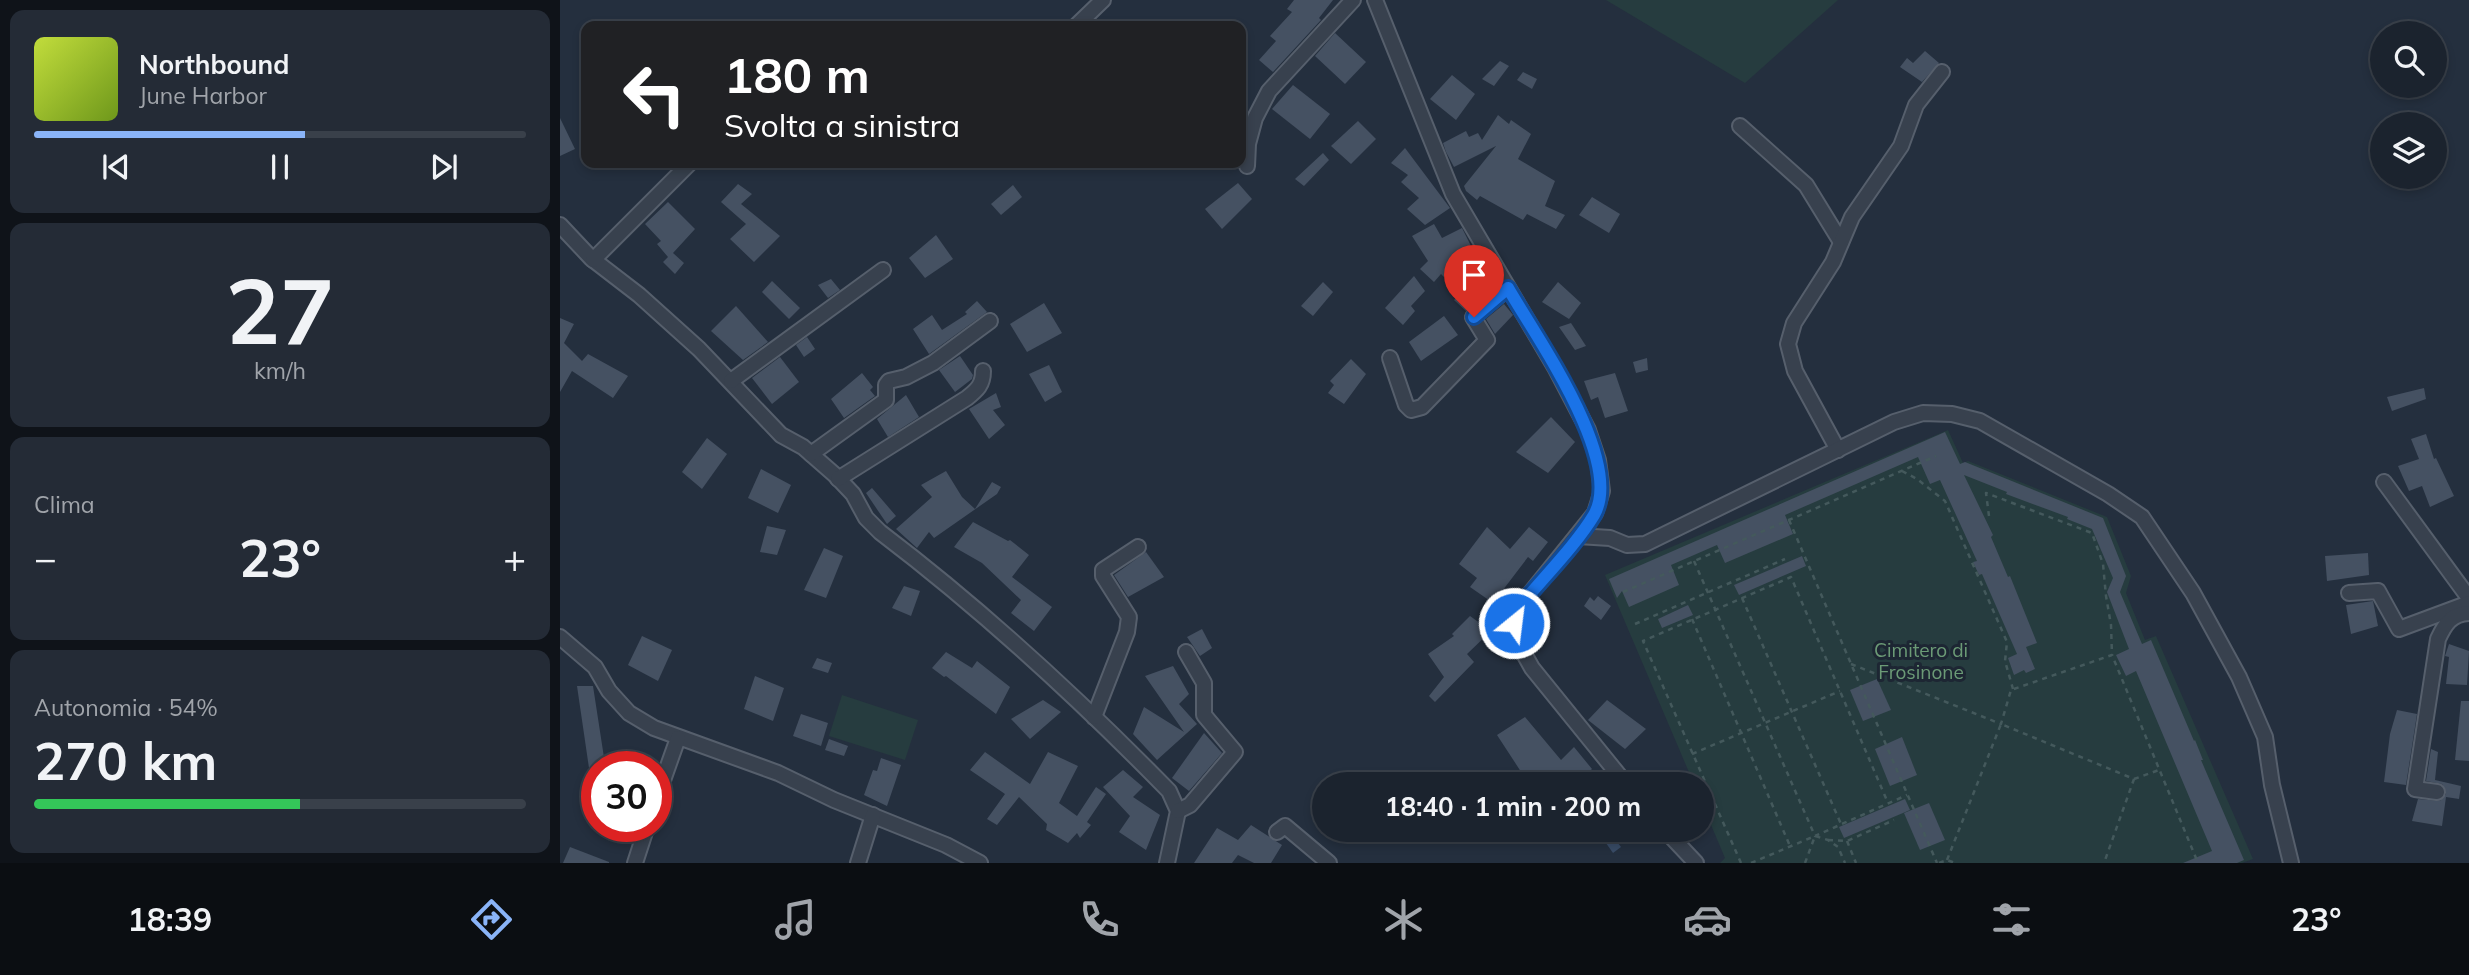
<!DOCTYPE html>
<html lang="it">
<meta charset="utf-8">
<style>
:root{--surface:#1b232e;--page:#242b36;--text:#f1f3f6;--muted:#a0a4aa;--line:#39404a;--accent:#8ab4f8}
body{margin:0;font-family:Mulish,sans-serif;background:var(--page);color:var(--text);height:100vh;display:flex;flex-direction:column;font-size:26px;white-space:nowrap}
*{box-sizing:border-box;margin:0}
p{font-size:23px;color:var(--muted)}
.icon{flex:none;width:38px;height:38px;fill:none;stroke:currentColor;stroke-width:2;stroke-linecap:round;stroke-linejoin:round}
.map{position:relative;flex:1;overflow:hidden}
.panel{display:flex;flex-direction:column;gap:10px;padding:10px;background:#0f1319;width:560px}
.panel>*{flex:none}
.top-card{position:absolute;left:21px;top:21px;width:665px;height:147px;border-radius:14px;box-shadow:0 4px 10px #0003,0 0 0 2px var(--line);background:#202124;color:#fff;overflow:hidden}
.buttons{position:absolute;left:1810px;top:21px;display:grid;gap:14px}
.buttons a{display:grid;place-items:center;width:77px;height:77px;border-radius:50%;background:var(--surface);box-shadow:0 4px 10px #0003,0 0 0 2px var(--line);font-size:35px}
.speed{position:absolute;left:21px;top:751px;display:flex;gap:14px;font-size:35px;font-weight:700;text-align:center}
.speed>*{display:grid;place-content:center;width:91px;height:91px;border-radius:50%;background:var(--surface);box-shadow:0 4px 10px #0003,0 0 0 2px var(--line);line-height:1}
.speed .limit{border:10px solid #d22;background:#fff;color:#111}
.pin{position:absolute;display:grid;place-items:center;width:60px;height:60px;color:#fff;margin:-72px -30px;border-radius:50% 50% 50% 0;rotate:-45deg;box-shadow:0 0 7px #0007}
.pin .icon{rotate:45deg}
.me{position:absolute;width:77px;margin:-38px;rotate:29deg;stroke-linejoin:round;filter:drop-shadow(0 0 5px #0008)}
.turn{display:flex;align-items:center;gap:24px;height:147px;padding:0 28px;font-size:32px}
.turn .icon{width:91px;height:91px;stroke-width:2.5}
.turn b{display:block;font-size:49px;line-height:60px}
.big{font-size:52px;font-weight:700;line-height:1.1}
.panel .card{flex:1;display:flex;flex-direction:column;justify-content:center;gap:10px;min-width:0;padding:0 24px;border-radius:14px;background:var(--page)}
.panel .dial{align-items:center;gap:0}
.dial b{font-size:91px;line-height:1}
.song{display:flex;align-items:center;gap:21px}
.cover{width:84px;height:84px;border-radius:10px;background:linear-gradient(135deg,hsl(70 70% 55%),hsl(80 70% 35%))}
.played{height:7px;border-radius:4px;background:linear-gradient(90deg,var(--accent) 55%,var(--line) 55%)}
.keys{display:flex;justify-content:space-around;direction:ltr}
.heat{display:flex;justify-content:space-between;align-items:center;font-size:38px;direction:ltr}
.charge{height:10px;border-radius:5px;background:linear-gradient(90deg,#34c759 54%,var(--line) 0)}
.trip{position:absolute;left:752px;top:772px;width:402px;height:70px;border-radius:35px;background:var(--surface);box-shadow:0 4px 10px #0003,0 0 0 2px var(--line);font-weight:700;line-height:70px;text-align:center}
.dock{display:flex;height:112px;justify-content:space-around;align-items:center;background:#0b0e12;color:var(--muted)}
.dock .icon{width:49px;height:49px}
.dock .on{color:var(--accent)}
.dock b{font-size:32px;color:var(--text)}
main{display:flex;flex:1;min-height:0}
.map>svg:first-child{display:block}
.green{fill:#263c3f}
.water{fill:#394c67}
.building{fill:#455162}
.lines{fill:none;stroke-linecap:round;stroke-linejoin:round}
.minor-casing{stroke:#565f6c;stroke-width:18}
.path{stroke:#44595c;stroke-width:2.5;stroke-dasharray:5 5;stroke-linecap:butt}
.minor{stroke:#38414e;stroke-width:14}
.route-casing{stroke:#114b97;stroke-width:18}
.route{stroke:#1a73e8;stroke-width:12}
.labels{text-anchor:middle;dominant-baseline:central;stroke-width:6;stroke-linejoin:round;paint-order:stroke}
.park-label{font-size:19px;fill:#6b9a76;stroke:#1d2633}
</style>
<main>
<section class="panel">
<div class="card">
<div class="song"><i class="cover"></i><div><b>Northbound</b><p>June Harbor</p></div></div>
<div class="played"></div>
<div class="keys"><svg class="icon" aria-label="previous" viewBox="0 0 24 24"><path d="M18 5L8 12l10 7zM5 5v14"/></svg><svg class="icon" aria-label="pause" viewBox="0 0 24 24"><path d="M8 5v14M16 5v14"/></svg><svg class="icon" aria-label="next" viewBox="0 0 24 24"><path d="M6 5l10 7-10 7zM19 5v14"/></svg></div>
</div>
<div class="card dial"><b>27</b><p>km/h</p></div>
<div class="card"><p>Clima</p>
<div class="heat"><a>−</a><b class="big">23°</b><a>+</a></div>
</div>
<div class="card"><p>Autonomia · 54%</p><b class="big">270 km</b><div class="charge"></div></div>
</section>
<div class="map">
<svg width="1909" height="863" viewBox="0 0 1909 863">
<rect width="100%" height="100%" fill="#242f3e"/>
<g class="green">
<path d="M1046,0H1278L1185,83Z"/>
<path d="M1388,430L1403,463L1408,461L1547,517L1571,576L1566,593L1585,640L1596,636L1693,859L1682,863H1160L1165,858L1143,806V784H1134L1045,575Z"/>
<path d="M282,695L358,720L345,760L269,736Z"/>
</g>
<path class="water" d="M1048,830L1061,847L1053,853L1041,836Z"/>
<g class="building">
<path d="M734,0H773L759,18L761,20L713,72L699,60L716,41L710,36L732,12L727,9Z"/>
<path d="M775,33L806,62L785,84L755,56Z"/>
<path d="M1365,51L1379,63L1362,82L1340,67L1347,58L1353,63Z"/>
<path d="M940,61L949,66L934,86L922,79Z"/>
<path d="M963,72L977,79L972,89L957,80Z"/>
<path d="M892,75L915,94L896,120L870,99Z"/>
<path d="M733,85L770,114L750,139L712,109Z"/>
<path d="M938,115L949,124L951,120L971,134L958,159L995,181L985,206L1005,215L996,229L967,214L963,220L920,196L917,200L906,191L904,186L936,146L894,167L886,152L883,143L906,131L909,137L918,133L922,140Z"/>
<path d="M0,118L15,149L0,156Z"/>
<path d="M798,121L816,139L791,164L771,146Z"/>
<path d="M845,148L890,208L865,225L847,209L859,198L841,182L848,175L831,163Z"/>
<path d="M763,153L769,160L744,186L735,179Z"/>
<path d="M678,183L692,199L662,229L645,209Z"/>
<path d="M178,184L192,194L181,204L220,236L194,262L170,239L186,224L161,202Z"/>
<path d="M453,185L462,197L441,215L431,204Z"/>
<path d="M1032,197L1060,214L1049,233L1019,215Z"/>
<path d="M108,202L135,229L113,253L124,263L115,274L103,262L108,257L97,244L101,241L85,224Z"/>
<path d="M874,224L882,238L902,228L913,250L903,254L928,280L924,284L931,290L906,311L894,300L902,292L885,276L884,277L881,274L874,282L860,269L868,261L852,236Z"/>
<path d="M376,235L393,259L365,278L349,258Z"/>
<path d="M854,276L865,291L851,306L855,311L843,325L825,308Z"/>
<path d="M271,279L280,290L268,298L258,285Z"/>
<path d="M212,281L240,308L229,319L202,292Z"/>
<path d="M763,282L773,292L753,316L741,306Z"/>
<path d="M998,282L1021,303L1009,319L982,302Z"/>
<path d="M417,301L427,312L369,354L353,329L372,315L382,330L407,314L405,312Z"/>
<path d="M484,303L502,333L467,352L450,324Z"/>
<path d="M944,304L953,315L935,334L926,319Z"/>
<path d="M176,306L208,342L183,360L151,331Z"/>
<path d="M884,316L898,335L861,361L849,342Z"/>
<path d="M0,318L14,324L4,343L22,361L28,354L68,376L53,398L12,371L0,392Z"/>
<path d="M1011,323L1026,346L1015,350L999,327Z"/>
<path d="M247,337L255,349L244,357L236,345Z"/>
<path d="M400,356L413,375L412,379L395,392L379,370Z"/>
<path d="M220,357L239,382L212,404L192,378Z"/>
<path d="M1087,358L1088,370L1076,373L1073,362Z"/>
<path d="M791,359L806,374L784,404L768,393L774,385L770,381Z"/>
<path d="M489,365L502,392L485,402L469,374Z"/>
<path d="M302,373L313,387L310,390L315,396L284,418L271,399Z"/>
<path d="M1055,373L1068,411L1045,418L1038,397L1031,400L1024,381Z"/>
<path d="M1864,388L1866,399L1832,411L1827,397Z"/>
<path d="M436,393L441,407L433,410L445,425L429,439L409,409Z"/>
<path d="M346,395L359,417L328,437L317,419Z"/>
<path d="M991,417L1015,442L988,473L956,452Z"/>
<path d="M1385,432L1400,464L1405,462L1543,518L1566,576L1560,592L1582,644L1591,640L1634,741L1635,740L1643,760H1641L1684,860L1677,863H1623L1652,851L1576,671L1566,676L1556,655L1569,649L1547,592L1553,578L1532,529L1507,519L1508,517L1446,494L1447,492L1404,475L1433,535L1431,537L1448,577L1450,576L1477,643L1466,647L1475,669L1466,673L1464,670L1454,675L1448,658L1457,654L1422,574L1419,575L1413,562L1417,561L1380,480L1370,484L1358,457L1225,515L1233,534L1165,563L1157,545L1111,565L1119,585L1069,607L1062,591L1057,598L1049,579Z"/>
<path d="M1866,434L1874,459L1876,458L1894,496L1870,507L1862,486L1849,491L1838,466L1859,459L1851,439Z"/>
<path d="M147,438L167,454L142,489L122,472Z"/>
<path d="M201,469L231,485L218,513L188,498Z"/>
<path d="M386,471L402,497L415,509L432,482L441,487L437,494L374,538L369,532L357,548L336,529L372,497L361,485Z"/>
<path d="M312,488L336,516L327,524L306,493Z"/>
<path d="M413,522L448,541L450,540L469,555L452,577L492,607L474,631L451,613L461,600L422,563L394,547Z"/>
<path d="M207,526L226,530L217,555L200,552Z"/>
<path d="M927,527L950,549L969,527L988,542L973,561L968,557L933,603L910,587L917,578L899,564Z"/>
<path d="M264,548L283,556L266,598L244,590Z"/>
<path d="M586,552L604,577L568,597L554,575Z"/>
<path d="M1808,553L1809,575L1767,581L1765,556Z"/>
<path d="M1242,556L1246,566L1179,595L1174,585Z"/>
<path d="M344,586L360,591L351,616L332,608Z"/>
<path d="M1038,596L1051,606L1041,620L1024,606L1030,597L1034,601Z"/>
<path d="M1813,601L1818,626L1791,634L1786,605Z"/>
<path d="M1128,605L1133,615L1102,628L1098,619Z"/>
<path d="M910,616L931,631L907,654L914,662L875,702L869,696L884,677L868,654L894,636L892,634Z"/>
<path d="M642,629L652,648L640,656L627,637Z"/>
<path d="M82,636L112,650L98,681L68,665Z"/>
<path d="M1889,644L1909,651L1907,685L1886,684L1889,657L1885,656Z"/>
<path d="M386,652L412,668L417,661L450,687L436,714L386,676L384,677L372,668Z"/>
<path d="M257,658L272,663L268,673L252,668Z"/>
<path d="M613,666L629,694L619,704L637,724L597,760L573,734L584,707L624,732L585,676Z"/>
<path d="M195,676L224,688L213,721L184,709Z"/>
<path d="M1317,679L1331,710L1303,721L1290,690Z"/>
<path d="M17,686H33L45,764L29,768Z"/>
<path d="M483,700L501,712L470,739L451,719Z"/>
<path d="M1047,700L1086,729L1065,749L1028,720Z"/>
<path d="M1901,701H1909V761L1895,760Z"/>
<path d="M1837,710L1857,714L1846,785L1824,782L1830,734Z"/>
<path d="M241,714L268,723L261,746L233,736Z"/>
<path d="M965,717L1001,760L1014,747L1032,769L1016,784H969L937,735Z"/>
<path d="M644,733L662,753L629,791L612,778Z"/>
<path d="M1342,737L1357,775L1330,786L1315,749Z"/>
<path d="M269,739L288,746L284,756L265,750Z"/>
<path d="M1871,749L1878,752L1875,780L1901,786L1899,799L1886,797L1882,826L1852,821L1858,799L1880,801L1886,794L1882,784L1866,781Z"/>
<path d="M425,752L470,784L488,752L518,766L499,803L517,816L536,787L546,794L527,822L531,825L520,838L517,833L508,843L486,830L487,824L459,797L437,825L427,819L445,794L410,770Z"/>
<path d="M321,758L341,765L327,806L304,795L313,770L317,771Z"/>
<path d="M563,770L583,787L573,797L600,815L586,850L559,832L570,816L543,787Z"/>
<path d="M1345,799L1350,810L1284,838L1279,827Z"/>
<path d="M1369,803L1385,840L1360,850L1344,813Z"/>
<path d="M691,825L722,845L711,863H694L678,855L672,863H634L657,828L678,840Z"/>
<path d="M10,847L49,862V863H3Z"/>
</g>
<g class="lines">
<defs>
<g id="minor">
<path d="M815,0L893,194L996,369L1028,430L1038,460L1042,491L1035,513L960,606L954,623L958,643L972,668L1066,784"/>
<path d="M516,26L543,0"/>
<path d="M1180,126L1246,185L1281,242"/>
<path d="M687,166L688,144L695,118L709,91L793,0"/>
<path d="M0,225L31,258L79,295L139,349L221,435L243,447L275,475L293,494L306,518L320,532C424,611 519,699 609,791L618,811L607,863"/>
<path d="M33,260L130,163"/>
<path d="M830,358L846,405L851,410L862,407L927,340L913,317L948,288"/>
<path d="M171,381L323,270"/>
<path d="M1278,450L1235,371L1228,344L1234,323L1273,262L1292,217L1341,146L1356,105L1382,72"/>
<path d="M251,454L326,400V385L329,381L346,377L373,363L430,321"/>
<path d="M278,479L407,398C417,390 423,385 423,371"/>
<path d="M1824,482L1909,598"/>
<path d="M1018,536L1050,538L1067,545L1085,544L1334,422L1363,413L1392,414L1420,421L1548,494L1582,517L1633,593L1679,677L1705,737L1712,785L1731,863"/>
<path d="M1789,593L1818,591L1839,629L1909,603"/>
<path d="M0,637L35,667L49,691L69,713L94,728L218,773L274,800L386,845L420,863"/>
<path d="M534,717L567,632L569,617L543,576V570L578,547"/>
<path d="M1877,792L1855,789L1878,639C1885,624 1891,614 1909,613"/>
<path d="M96,800L118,738"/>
<path d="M618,811L630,805L675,752L644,715V683L626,652"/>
<path d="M1105,830L1136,863"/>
<path d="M717,832L725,826L769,863"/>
<path d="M75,863L87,826"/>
<path d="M298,863L313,815"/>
</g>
</defs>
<use href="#minor" class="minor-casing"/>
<g class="path">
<path d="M1342,471L1357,479L1385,501L1447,642L1445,661L1453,689"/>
<path d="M1429,516L1426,493L1532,533L1543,564L1546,596L1551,625L1552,655"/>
<path d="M1229,520L1377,863"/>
<path d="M1134,561L1255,836L1347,795"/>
<path d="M1063,592L1376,456"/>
<path d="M1182,598L1281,824"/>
<path d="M1132,619L1230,846"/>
<path d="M1075,624L1225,559"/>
<path d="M1291,664L1441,724L1451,690L1552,655L1638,863"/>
<path d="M1132,754L1280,691"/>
<path d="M1574,779L1599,770"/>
<path d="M1268,840L1287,841L1334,820"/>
<path d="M1287,841L1296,863"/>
<path d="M1387,860L1441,724L1574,779L1544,863"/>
<path d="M1181,863L1083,641L1231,577L1328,803"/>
<path d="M1191,863L1255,836L1268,840L1278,847L1285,863"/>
<path d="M1245,863L1255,836"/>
<path d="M1379,863L1387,860L1395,863"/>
</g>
<use href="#minor" class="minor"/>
</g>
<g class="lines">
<defs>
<path id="route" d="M914,317L948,288C976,337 1065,461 1034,515C1016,545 983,578 960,606L954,623"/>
</defs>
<use href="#route" class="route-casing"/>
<use href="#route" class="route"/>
</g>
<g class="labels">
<g class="park-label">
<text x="1361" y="650">Cimitero di<tspan x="1361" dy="22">Frosinone</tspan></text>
</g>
</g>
</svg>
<div class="buttons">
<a><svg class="icon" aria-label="search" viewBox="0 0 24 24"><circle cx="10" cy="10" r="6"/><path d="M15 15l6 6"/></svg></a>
<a><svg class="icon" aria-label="layers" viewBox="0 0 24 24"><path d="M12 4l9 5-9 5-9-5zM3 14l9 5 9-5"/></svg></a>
</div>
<div class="speed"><div class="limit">30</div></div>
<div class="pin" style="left:914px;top:317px;background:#d93025"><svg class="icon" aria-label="arrive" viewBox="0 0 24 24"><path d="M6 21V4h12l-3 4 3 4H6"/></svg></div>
<svg class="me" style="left:954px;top:623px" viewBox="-20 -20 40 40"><circle r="17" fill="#1a73e8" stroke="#fff" stroke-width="3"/><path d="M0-11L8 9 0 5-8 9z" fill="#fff"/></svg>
<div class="trip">18:40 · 1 min · 200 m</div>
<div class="top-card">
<div class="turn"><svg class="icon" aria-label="left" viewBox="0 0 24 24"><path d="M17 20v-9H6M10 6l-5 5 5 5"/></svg><div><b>180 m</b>Svolta a sinistra</div></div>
</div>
</div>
</main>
<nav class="dock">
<b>18:39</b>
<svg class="icon on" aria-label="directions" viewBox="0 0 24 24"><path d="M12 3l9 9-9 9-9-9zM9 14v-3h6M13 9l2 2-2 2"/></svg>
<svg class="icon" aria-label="music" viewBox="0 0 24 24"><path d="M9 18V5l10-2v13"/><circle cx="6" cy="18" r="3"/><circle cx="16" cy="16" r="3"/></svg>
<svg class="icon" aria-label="phone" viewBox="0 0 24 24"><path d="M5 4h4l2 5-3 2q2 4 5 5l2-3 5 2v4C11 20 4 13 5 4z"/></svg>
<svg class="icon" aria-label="climate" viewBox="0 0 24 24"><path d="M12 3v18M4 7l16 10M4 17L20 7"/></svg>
<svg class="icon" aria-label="car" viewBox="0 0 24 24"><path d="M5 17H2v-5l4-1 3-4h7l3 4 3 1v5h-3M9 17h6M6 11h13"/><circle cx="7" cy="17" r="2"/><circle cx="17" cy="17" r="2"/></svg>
<svg class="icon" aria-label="filters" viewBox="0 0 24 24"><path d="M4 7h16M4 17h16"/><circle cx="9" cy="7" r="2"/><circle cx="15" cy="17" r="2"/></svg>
<b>23°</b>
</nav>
